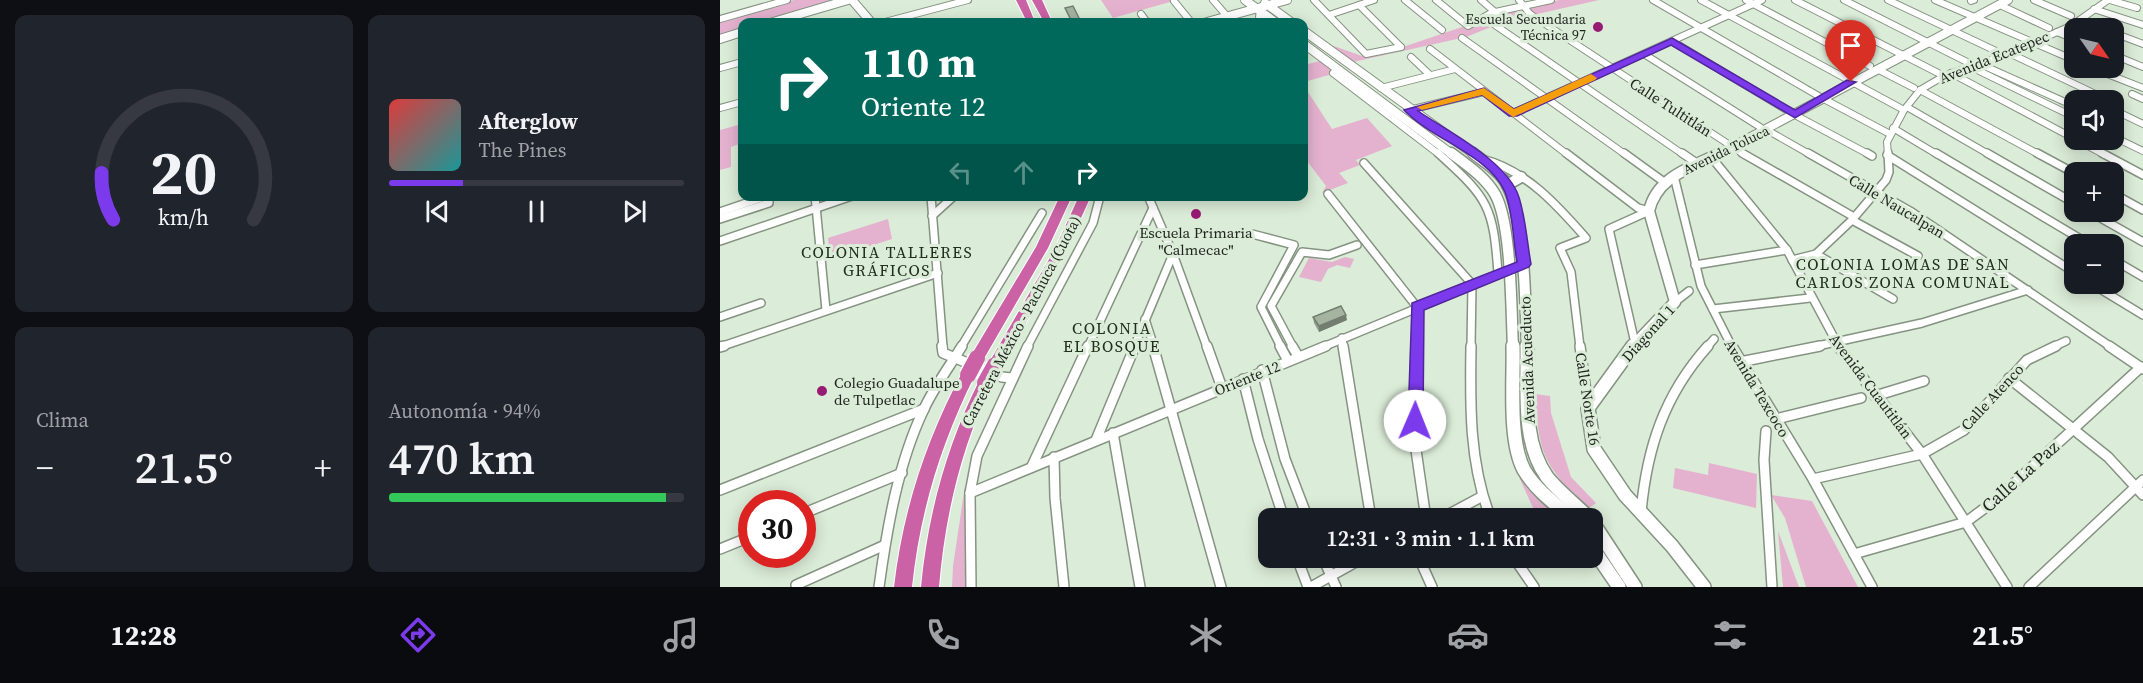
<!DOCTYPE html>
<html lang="es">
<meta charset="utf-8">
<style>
:root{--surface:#171b24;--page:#20242c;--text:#f1f3f6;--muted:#9ea1a6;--line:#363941;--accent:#7c3aed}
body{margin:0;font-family:"Source Serif 4",serif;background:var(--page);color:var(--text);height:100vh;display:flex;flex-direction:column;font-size:22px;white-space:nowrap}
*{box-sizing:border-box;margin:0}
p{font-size:20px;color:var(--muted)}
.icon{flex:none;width:33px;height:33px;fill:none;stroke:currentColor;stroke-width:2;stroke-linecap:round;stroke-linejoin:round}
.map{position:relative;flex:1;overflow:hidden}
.details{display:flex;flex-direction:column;gap:15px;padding:15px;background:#0d0f14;width:720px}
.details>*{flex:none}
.hud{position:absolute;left:18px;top:18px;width:570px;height:183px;border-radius:12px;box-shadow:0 3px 15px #0003;background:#00695c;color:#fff;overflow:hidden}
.needle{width:39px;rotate:124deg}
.buttons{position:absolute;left:1344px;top:18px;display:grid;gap:12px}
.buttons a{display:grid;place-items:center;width:60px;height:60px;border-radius:12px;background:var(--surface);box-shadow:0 3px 15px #0003;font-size:30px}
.speed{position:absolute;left:18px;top:490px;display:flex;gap:12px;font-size:30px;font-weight:700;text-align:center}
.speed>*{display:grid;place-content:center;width:78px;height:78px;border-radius:50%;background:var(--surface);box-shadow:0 3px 15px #0003;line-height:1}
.speed .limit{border:9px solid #d22;background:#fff;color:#111}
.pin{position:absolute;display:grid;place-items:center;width:51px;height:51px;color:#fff;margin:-62px -26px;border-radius:50% 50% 50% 0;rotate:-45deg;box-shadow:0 0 6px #0007}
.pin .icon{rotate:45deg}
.me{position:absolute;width:66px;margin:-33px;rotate:1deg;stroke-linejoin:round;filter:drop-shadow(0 0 4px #0008)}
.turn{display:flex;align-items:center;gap:21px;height:126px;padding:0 24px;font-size:27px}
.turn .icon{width:78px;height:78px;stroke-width:2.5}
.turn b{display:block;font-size:42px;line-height:51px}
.lanes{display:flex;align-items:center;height:57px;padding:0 24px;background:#0003;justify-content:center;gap:30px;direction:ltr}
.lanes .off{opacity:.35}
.big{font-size:45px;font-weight:600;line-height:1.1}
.details .tile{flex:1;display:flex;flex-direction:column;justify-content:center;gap:9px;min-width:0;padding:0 21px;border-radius:12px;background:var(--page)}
.details .dial{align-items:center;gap:0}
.dial svg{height:156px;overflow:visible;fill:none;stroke:var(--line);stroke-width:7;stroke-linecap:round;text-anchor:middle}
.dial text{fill:var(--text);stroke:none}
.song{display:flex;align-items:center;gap:18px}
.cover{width:72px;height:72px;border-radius:9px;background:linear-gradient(135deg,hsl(0 70% 55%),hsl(180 70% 35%))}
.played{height:6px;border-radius:3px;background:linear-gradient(90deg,var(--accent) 25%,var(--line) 25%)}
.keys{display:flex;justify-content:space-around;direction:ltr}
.heat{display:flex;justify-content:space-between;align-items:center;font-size:33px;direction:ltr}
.charge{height:9px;border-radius:4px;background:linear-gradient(90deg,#34c759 94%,var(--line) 0)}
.details .tiles{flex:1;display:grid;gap:15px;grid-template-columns:repeat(2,1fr)}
.trip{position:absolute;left:538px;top:508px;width:345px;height:60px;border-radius:12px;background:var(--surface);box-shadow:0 3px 15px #0003;font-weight:600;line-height:60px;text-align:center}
.dock{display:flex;height:96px;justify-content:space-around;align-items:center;background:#090b0e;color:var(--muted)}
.dock .icon{width:42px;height:42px}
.dock .active{color:var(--accent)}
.dock b{font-size:27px;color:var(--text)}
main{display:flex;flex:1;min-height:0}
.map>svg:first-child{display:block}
.green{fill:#e4b2cf}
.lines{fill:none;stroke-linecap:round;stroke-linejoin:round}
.street-far2-casing{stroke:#859482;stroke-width:8}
.street-far1-casing{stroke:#859482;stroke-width:10}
.street-casing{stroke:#859482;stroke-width:12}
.secondary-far2-casing{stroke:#859482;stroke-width:10}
.secondary-far1-casing{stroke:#859482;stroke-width:13}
.secondary-casing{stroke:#859482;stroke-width:16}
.highway-casing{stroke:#fff;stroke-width:2}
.street-far2{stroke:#fff;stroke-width:6}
.street-far1{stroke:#fff;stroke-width:7}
.street{stroke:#fff;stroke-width:9}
.secondary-far2{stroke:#fff;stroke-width:8}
.secondary-far1{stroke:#fff;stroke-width:10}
.secondary{stroke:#fff;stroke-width:13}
.highway{fill:#ca62a5;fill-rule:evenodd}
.highway-bridge-casing{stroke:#fff;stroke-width:19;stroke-linecap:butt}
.highway-bridge{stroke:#ca62a5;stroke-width:16}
.wall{fill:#8d9b8a}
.shaded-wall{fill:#737e71}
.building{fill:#a4b4a1;stroke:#737e71;stroke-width:1.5}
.route{fill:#7c3aed;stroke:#51269a;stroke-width:1.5}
.slow{fill:#f59e0b}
.poi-dot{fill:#971a73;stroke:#dbecd8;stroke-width:2}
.labels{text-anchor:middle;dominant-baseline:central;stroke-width:6;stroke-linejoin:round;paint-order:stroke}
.far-poi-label{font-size:14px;fill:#1f251e;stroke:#dbecd8;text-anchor:end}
.far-street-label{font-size:14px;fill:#1f251e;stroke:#dbecd8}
.street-label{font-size:15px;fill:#1f251e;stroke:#dbecd8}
.poi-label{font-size:15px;fill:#1f251e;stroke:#dbecd8}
.neighbourhood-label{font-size:16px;letter-spacing:1.5px;fill:#212e1e;stroke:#dbecd8}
.near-street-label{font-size:18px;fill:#1f251e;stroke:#dbecd8}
</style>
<main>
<section class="details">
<div class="tiles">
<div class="tile dial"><svg viewBox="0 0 100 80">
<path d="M14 69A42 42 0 1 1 86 69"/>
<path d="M14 69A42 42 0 0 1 8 45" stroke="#7c3aed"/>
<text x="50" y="56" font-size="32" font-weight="700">20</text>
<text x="50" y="72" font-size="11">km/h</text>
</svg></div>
<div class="tile">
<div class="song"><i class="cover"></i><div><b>Afterglow</b><p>The Pines</p></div></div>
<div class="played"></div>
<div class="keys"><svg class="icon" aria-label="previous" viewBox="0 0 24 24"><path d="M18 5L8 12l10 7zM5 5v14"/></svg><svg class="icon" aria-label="pause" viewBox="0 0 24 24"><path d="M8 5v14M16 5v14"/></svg><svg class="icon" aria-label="next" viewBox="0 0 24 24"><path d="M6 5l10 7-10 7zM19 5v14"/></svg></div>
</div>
<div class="tile"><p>Clima</p>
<div class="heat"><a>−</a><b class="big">21.5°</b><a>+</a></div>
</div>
<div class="tile"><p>Autonomía · 94%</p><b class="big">470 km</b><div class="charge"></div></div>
</div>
</section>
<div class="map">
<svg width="1423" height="587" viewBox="0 0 1423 587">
<rect width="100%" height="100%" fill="#dbecd8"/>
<g class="green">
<path d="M74,0H124L49,22H22V31L0,38V21Z"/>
<path d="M381,0H457L393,18Z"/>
<path d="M839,0H879L813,15L810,8Z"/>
<path d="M798,10L801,15L746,37L633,62L608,44L642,56L677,49L745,26L752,27Z"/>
<path d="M600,61L616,73L584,82V65Z"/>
<path d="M584,86L612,129L647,118L672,146L636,160L640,165L619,173L628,183L602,193L606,186L584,157Z"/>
<path d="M22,124V143L11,147V167L0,170V130Z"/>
<path d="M168,219L172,239L110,259L108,238Z"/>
<path d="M625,257L634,259L630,268L617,265L608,269L601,282L579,277L589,258L612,262Z"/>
<path d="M815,394L830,396L831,413L851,477L876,503L868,509C824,464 819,457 815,394Z"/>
<path d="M989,463L1037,474L1036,508L953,488L955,468L988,475Z"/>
<path d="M799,477L838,519H821L814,510Z"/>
<path d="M245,486L246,587H232L233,566Z"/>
<path d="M1051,495L1092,501L1138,587H1086L1065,518Z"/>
<path d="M1058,531L1079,587H1063Z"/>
</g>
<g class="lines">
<defs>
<g id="street-far2">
<path d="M493,0L512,22"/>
<path d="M594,0L646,54L681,47"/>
<path d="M685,0L722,30"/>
<path d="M716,0L748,26L771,13L831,0"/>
<path d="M761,0L775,12"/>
<path d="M799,0L810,14L1025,155"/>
<path d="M933,0L1102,98L1170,134"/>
<path d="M981,0L1184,110"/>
<path d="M1026,0L1150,66"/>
<path d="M1075,0L1224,76"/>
<path d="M1124,0L1247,62"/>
<path d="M1168,0L1276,51"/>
<path d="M1215,0L1354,60"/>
<path d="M1314,0L1351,16"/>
<path d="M1390,0L1417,8"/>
<path d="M454,1L471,22"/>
<path d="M1251,1L1254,0"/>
<path d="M639,5L681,47"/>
<path d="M1280,5L1329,28"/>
<path d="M1374,9L1423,25"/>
<path d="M540,11L539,17L546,22"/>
<path d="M421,14L427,22"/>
<path d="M609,15L654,0"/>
<path d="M0,19L67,0"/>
<path d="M1360,20L1383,28"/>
<path d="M165,22L248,0"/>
<path d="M775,25L964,155"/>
<path d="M1337,32L1354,39"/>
<path d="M1394,33L1423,44"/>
<path d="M742,38L906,155"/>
<path d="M952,41L1075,115L1150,155"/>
<path d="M710,49L848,155"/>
<path d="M1289,53L1388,100"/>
<path d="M924,54L1040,127"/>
<path d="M1394,55L1423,67"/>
<path d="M691,57L710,75"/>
<path d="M1260,64L1354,106"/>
<path d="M1251,67L1354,117"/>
<path d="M0,68L22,62"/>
<path d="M1372,68L1423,88"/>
<path d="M1157,69L1194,88"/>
<path d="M613,73L720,155"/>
<path d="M1231,73L1385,155"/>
<path d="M661,88L735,69"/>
<path d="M1200,90L1320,155"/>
<path d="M1412,94L1423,99"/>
<path d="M1187,107L1270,155"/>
<path d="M0,108L22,102"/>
<path d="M689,110L764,92"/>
<path d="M1394,110L1423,124"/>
<path d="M793,113L1042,0"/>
<path d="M1173,128L1218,155"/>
<path d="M1047,130L1091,155"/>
<path d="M1394,137L1423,151"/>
<path d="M1168,155L1167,142L1184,110L1200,90L1224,76L1289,53L1351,26L1388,0"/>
</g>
<g id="street-far1">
<path d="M718,153C769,199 773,206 778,273"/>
<path d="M846,153L918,208L929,211"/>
<path d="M904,153L944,182"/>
<path d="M962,153L978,164"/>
<path d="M1022,153L1134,217"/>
<path d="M1088,153L1190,211L1391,347"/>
<path d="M1147,153L1152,156"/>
<path d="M1216,153L1369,244"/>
<path d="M1267,153L1354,203"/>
<path d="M1317,153L1354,173"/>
<path d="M1382,153L1423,175"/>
<path d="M1167,155L1354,272"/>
<path d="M992,158L1067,250L1119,347"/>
<path d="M762,159C806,170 837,205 866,238L840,248L851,272L860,347"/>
<path d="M644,163L752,284L751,347"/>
<path d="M954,176L981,286L1012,347"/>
<path d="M608,194L697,307L696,347"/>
<path d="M1394,194L1423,210"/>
<path d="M95,196L106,310"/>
<path d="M211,196L223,347"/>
<path d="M428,196L453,254L487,347"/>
<path d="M0,212L47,196"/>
<path d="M1370,212L1423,242"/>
<path d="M212,216L234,196"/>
<path d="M0,219L49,203V196"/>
<path d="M1132,220L1198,256"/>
<path d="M532,234L574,245L541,307L561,347"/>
<path d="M0,241L132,196"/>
<path d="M1096,254L1173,299"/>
<path d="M1072,260L1096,254L1132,220L1166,180L1169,172L1168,153"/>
<path d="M1394,260L1423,277"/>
<path d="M975,265L1067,250"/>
<path d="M1372,284L1423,315"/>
<path d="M955,302L969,291"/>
<path d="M993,309L1090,298"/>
<path d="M0,317L41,303"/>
<path d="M425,319L434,347"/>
<path d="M622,338L623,347"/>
<path d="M915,343L889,229L929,211"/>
<path d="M0,347L218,273"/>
<path d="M241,347L322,213"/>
<path d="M307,347L373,223L380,196"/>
<path d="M368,347L433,208"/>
<path d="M414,347L453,254"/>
<path d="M573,347L551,306L582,252L609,255L637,245"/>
<path d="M603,347L804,264"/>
<path d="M987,347L994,339"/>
<path d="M1093,347L1202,323L1308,290"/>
<path d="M1333,347L1346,341"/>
</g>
<g id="street">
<path d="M222,346L223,353L282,377L291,378"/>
<path d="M433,346L501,587"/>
<path d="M487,346L502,388"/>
<path d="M560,346L568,361"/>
<path d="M572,346L578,356"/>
<path d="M623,346L651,519"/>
<path d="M696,346L695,443L706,519"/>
<path d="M751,346C750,404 749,464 771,519"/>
<path d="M860,346L868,407"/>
<path d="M1012,346L1093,479L1152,587"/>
<path d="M1118,346L1202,454L1287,587"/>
<path d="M1389,346L1423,369"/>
<path d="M0,347L4,346"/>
<path d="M1020,362L1100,346"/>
<path d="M542,370L565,459L588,519"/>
<path d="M1289,378L1388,457L1423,495"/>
<path d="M523,379L538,439L564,519"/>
<path d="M1155,396L1204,381"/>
<path d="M1056,419L1141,398"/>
<path d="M1046,431L1044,460L1052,587"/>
<path d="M393,433L420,587"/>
<path d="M376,440L415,346"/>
<path d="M334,457L335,498L344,587"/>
<path d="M312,466L368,346"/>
<path d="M1093,479L1202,454L1244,430L1307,360L1336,346"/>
<path d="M0,490L204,409"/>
<path d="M250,493L606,346"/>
<path d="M921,512C927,448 944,395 988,346"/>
<path d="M82,514L182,473"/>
<path d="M720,519L761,497"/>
<path d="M0,549L32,536"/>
<path d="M1134,554L1246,522L1277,499L1421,367"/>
<path d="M577,558L588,587"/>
<path d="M603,558L616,587"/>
<path d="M699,558L712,587"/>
<path d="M794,558L814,587"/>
<path d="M76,585L165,545"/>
<path d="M159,587C167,528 178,463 204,409C214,387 230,366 242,346"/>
<path d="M251,587L250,493L257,456L308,346"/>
<path d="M591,587L643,558"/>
<path d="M1309,587L1423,480"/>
</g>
<g id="secondary-far2">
<path d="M132,0L151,22"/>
<path d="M525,0L555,22"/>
<path d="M545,3L571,22"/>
<path d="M53,22L128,0"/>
<path d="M487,22L567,0"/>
<path d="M584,31L755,155"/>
<path d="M0,39L22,32"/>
<path d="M584,44L733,155"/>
<path d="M997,155L1288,0"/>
</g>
<g id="secondary-far1">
<path d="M731,153C747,165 765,177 775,194C792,224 791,311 793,347"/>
<path d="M753,153C763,161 777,169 784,180C806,213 805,306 807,347"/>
<path d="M787,185L801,177"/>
<path d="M912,347L955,302L929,211C937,176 971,168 1000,153"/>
</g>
<g id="secondary">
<path d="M793,346C794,380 788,440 804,470C816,490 835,504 853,519"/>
<path d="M807,346C808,388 801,441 827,477C839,492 856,505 870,519"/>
<path d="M913,346L868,408L874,449L905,495L952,546L984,587"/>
<path d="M873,523L915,587"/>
<path d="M873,549L899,587"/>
</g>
<g id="highway">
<path d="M296,0H306L315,22H307Z"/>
<path d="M312,0H322L332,22H324Z"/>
<path d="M340,196H352L328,248L262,362L257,364L252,362L250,358L252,354L316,247Z"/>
<path d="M359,196H371L347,249L280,369L275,371L270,369L268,365L270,361L335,249Z"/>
<path d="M248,369L253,371L255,375C221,443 200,511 192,587H174C183,510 206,440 243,371Z"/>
<path d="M265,377L270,379L272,383C241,448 225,515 219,587H201C208,513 227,445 260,379Z"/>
</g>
</defs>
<use href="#street-far2" class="street-far2-casing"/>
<use href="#street-far1" class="street-far1-casing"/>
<use href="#street" class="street-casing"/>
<use href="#secondary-far2" class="secondary-far2-casing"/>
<use href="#secondary-far1" class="secondary-far1-casing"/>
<use href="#secondary" class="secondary-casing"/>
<use href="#highway" class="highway-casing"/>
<use href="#street-far2" class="street-far2"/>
<use href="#street-far1" class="street-far1"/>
<use href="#street" class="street"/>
<use href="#secondary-far2" class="secondary-far2"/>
<use href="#secondary-far1" class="secondary-far1"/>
<use href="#secondary" class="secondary"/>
<use href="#highway" class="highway"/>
<defs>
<g id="highway-bridge">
<path d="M248,375L257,358"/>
<path d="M265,383L275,365"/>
</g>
</defs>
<use href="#highway-bridge" class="highway-bridge-casing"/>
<use href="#highway-bridge" class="highway-bridge"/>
</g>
<path class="wall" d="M593,317L627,320L599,332L594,323Z"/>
<path class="shaded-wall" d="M626,315L627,320L599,332V326Z"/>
<g class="building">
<path d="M353,6L361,22H352L345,8Z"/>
<path d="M621,306L626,315L599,326L593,317Z"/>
</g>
<path class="route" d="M952,38L1075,110L1127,80L1136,82L1075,118L951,45L797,116H789L762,95L698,111C729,132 781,158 797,192C805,210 807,243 811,264L809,267L704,310L703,421L701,425H690L688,421L692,303L797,262C793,240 793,212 785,192C769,155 711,139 684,110L764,88L794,109Z"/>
<path class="slow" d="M871,74L877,78L875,80L793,117L762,95L702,110L697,107L764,88L794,109Z"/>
<g class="poi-dot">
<circle cx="878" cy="27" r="6"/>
<circle cx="476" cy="214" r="6"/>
<circle cx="102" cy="391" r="6"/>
</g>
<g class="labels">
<g class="far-poi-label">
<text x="866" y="19">Escuela Secundaria<tspan x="866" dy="16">Técnica 97</tspan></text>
</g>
<g class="far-street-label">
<text transform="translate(1006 150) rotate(-26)">Avenida Toluca</text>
</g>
<g class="street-label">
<text transform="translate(1274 57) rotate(-22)">Avenida Ecatepec</text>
<text transform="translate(951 107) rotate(33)">Calle Tultitlán</text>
<text transform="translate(1177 206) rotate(31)">Calle Naucalpan</text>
<text transform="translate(301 321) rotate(-62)">Carretera México - Pachuca (Cuota)</text>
<text transform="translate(928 333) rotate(-48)">Diagonal 1</text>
<text transform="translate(807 360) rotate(-92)">Avenida Acueducto</text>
<text transform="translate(527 378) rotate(-22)">Oriente 12</text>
<text transform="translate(1151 386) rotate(53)">Avenida Cuautitlán</text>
<text transform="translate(1037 388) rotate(59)">Avenida Texcoco</text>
<text transform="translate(1272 397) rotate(-47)">Calle Atenco</text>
<text transform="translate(868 399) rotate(81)">Calle Norte 16</text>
</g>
<g class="poi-label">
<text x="476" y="232">Escuela Primaria<tspan x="476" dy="17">"Calmecac"</tspan></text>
<text x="114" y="382" text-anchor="start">Colegio Guadalupe<tspan x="114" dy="17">de Tulpetlac</tspan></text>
</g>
<g class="neighbourhood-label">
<text x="167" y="252">COLONIA TALLERES<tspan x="167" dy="18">GRÁFICOS</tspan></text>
<text x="1183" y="264">COLONIA LOMAS DE SAN<tspan x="1183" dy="18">CARLOS ZONA COMUNAL</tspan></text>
<text x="392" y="328">COLONIA<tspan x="392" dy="18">EL BOSQUE</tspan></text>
</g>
<g class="near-street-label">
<text transform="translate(1300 476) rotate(-42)">Calle La Paz</text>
</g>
</g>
</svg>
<div class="buttons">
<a><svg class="needle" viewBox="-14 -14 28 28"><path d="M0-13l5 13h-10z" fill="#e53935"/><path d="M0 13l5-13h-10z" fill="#9ea1a6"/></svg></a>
<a><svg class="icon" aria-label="sound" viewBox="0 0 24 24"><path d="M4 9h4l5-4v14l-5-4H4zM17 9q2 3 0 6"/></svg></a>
<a>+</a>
<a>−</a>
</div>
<div class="speed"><div class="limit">30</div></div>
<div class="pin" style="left:1131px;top:82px;background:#d93025"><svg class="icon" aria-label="arrive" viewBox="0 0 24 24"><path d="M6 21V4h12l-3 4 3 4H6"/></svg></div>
<svg class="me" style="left:695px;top:421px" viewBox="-20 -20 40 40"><circle r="19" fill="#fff"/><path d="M0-13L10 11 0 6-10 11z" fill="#7c3aed"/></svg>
<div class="trip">12:31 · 3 min · 1.1 km</div>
<div class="hud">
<div class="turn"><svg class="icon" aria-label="right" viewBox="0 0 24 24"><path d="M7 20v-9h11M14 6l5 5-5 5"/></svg><div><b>110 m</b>Oriente 12</div></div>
<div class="lanes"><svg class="icon off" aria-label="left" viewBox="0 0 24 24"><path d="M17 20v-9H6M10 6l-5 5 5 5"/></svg><svg class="icon off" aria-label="ahead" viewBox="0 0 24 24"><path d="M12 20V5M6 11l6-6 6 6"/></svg><svg class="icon" aria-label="right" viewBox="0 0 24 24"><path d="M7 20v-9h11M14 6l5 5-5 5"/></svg></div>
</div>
</div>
</main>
<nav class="dock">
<b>12:28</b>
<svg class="icon active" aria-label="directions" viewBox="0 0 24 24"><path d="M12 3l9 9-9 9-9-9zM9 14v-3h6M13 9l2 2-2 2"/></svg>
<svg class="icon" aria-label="music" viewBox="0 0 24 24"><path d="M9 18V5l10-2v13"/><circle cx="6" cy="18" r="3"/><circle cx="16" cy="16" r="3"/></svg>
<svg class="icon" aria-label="phone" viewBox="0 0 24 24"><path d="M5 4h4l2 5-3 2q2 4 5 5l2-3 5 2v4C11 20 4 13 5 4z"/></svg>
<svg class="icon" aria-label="climate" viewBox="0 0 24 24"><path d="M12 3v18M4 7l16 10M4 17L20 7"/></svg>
<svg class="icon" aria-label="car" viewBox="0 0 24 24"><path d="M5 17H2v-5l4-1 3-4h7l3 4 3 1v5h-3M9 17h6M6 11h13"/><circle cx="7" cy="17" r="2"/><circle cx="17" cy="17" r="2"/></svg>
<svg class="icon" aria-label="filters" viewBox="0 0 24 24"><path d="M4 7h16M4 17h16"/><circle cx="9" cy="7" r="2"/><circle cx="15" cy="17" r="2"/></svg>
<b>21.5°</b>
</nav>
